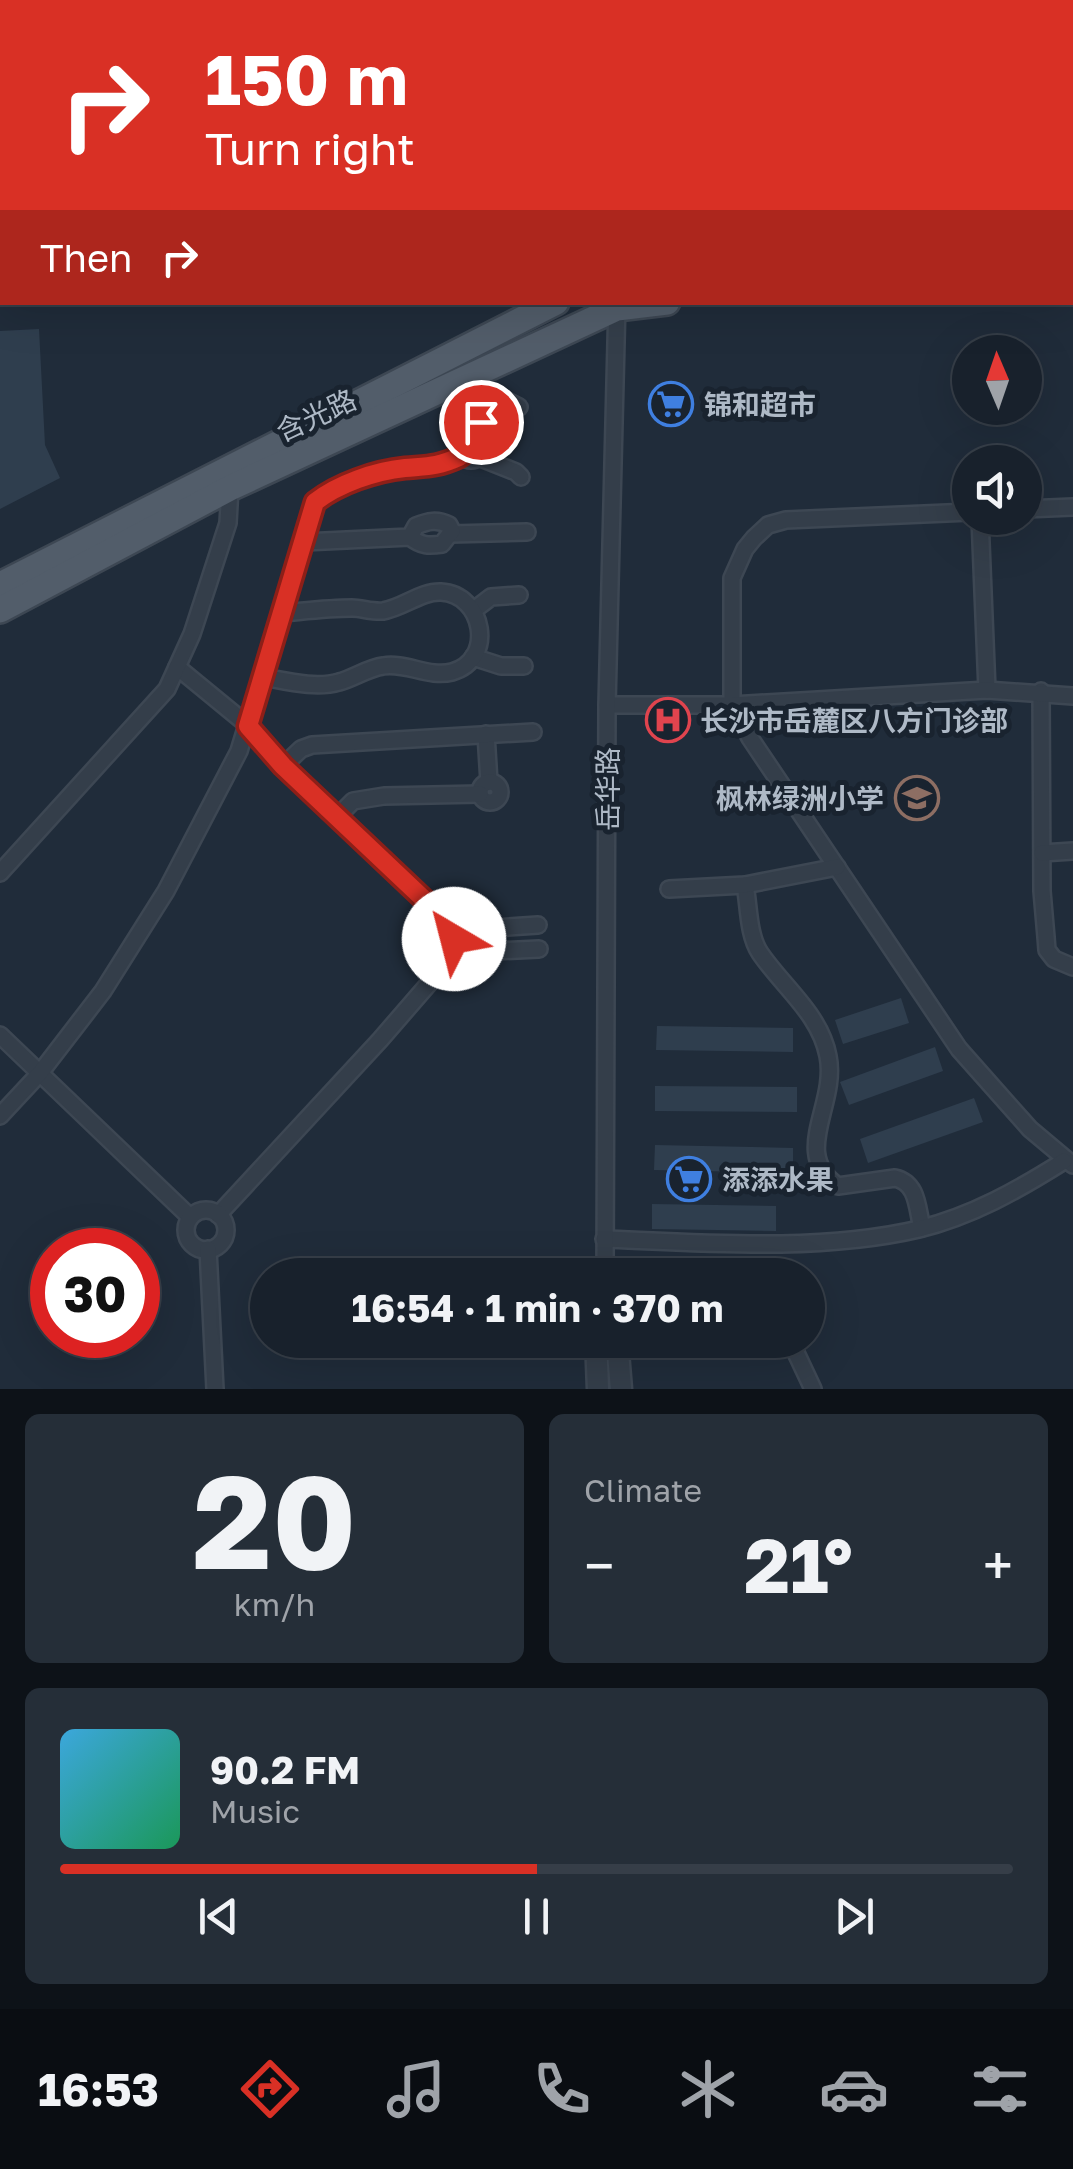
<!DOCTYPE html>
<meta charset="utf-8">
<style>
:root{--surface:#18212c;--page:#252e38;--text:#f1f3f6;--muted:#9fa3a9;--line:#363e48;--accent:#d93025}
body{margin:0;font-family:"Golos Text","Noto Sans SC",sans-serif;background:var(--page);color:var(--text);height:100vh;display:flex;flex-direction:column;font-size:38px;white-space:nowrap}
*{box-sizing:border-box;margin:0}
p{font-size:32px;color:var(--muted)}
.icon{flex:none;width:55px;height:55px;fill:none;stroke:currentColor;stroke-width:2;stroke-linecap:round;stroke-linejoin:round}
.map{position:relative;height:1389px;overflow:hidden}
.panel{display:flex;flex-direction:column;gap:25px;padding:25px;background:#0d1218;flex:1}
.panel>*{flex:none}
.top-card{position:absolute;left:0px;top:0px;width:1075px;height:305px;box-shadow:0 10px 40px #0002,0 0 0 2px var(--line);background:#d93025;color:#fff;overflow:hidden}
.needle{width:65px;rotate:358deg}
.fabs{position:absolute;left:952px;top:335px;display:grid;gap:20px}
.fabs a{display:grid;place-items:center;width:90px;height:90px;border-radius:50%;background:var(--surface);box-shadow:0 10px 40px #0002,0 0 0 2px var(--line);font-size:50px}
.speed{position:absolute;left:30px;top:1228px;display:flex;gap:20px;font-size:50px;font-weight:700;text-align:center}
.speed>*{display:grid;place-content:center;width:130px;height:130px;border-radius:50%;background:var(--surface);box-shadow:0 10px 40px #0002,0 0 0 2px var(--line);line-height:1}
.speed .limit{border:15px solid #d22;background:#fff;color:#111}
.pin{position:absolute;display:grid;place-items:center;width:85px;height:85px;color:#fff;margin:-42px;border:5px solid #fff;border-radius:50%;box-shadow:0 2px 10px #0007}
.me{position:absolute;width:110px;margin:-55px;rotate:323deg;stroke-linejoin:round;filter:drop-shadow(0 0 8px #0008)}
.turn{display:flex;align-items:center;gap:35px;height:210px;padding:0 40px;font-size:45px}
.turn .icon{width:130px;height:130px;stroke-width:2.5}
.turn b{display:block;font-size:70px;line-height:85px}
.then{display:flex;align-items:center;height:95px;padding:0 40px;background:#0003;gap:20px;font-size:38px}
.big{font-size:75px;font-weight:700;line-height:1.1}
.panel .card{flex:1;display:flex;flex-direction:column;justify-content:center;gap:15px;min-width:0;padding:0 35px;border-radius:15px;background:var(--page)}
.panel .dial{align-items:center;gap:0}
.dial b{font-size:130px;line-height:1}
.song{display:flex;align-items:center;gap:30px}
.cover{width:120px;height:120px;border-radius:15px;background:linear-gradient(135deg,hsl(200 70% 55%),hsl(150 70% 35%))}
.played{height:10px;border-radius:5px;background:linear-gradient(90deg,var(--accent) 50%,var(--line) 50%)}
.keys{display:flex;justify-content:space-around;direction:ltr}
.heat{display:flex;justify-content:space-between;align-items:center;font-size:55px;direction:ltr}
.panel .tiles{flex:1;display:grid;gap:25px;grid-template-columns:1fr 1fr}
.card:last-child{grid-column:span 2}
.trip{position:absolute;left:250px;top:1258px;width:575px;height:100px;border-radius:50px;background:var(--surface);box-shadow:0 10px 40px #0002,0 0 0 2px var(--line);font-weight:700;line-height:100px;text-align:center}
.tabs{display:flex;height:160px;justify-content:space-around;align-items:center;background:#0a0d12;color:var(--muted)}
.tabs .icon{width:70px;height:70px}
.tabs .current{color:var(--accent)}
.tabs b{font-size:45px;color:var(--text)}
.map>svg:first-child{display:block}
.building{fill:#2f3e4e}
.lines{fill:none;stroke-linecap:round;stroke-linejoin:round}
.minor-casing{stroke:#3d4753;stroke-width:20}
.tertiary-casing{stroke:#3d4753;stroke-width:25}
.primary-casing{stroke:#3d4753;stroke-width:30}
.minor{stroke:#343e4a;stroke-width:15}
.tertiary{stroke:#343e4a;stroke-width:20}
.primary{stroke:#525d6a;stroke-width:25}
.route-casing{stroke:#8d1f18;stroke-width:25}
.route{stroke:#d93025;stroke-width:18}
.labels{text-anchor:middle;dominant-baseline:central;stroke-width:10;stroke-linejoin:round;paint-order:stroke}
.poi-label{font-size:28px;font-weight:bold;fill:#aeb9c6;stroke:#19232f;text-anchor:start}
.street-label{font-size:28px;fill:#aeb9c6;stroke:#19232f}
</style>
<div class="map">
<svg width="1073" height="1389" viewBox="0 0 1073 1389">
<rect width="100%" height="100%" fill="#202c3a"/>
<g class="building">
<path d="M39,329L45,445L60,478L0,509V331Z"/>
<path d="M901,998L909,1023L843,1044L835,1020Z"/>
<path d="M657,1026L793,1028V1052L656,1050Z"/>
<path d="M935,1047L943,1071L849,1105L840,1082Z"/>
<path d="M655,1086L797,1087V1112L655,1111Z"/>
<path d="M974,1098L983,1122L868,1163L860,1139Z"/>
<path d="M655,1145L793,1148V1173L654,1170Z"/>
<path d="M652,1204L776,1206V1231L652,1229Z"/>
</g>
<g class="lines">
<defs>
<g id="minor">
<path d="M552,0V2"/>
<circle cx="471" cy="450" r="10"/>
<path d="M475,441C481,422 486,404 507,401L519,407"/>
<path d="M478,457L516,472L521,477"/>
<path d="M1025,509L1073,507"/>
<path d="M970,512L786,520L768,525L754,538L745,549L732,578V705L750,738L959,1049L1030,1129L1073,1165"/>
<path d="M980,518L987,690"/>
<path d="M451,534L527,532"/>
<path d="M304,542L410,537C421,546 429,546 442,544L452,531L449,525C437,519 428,521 416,526L410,537"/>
<path d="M474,610L491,597L519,595"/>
<path d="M473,657L501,666H524"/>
<path d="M177,667L244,722L283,766L449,923L455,939L451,958L380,1040L218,1215"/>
<path d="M263,677C286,681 316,689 339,682C354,678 368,668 383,666C406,662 429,678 452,672C496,660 484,594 441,592C421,591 403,608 383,611C372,612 362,608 352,608C329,608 305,611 282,613"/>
<path d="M1041,691L1042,891L1046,937L1047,950L1054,959L1073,967"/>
<path d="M607,705H732L987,690L1073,696"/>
<path d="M486,734L489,782"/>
<path d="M283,766L301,749L312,745L533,732"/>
<circle cx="490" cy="792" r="10"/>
<path d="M337,817L353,801L384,796L480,794"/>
<path d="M1042,853L1073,851"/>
<path d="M0,873L167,689L192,634L228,523L230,488"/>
<path d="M745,885C749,906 748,935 760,953C783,987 820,1014 828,1056C838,1105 790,1153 838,1186L895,1178C918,1183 917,1208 922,1228"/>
<path d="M669,889L745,885L837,867"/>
<path d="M452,931L538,925"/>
<path d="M452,953L539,949"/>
<path d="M0,1035L190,1217"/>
<path d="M0,1116L40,1073L103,991L166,891L239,751L315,502C338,484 373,472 402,469C428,465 438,467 462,455"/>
<circle cx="206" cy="1230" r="20"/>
<path d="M604,1239C703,1243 821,1252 919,1229C972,1216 1018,1190 1064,1161"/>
<path d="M208,1249L215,1389"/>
<path d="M605,1275L607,705L617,302"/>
<path d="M790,1340L813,1389"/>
</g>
<g id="tertiary">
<path d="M596,1340L598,1389"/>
<path d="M617,1340L621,1389"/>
</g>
<g id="primary">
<path d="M1072,246H1073"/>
<path d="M1072,264H1073"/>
<path d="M0,585L556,302"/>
<path d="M0,610L230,488L617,308L667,302"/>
</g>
</defs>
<use href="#minor" class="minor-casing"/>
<use href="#tertiary" class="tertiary-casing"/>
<use href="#primary" class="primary-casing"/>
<use href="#minor" class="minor"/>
<use href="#tertiary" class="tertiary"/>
<use href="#primary" class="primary"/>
</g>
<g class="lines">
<defs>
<path id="route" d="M454,939L449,923L283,766L248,726L315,502C338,484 375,471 405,468C428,466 437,467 459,457L462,455L464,443L476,441L481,422"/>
</defs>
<use href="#route" class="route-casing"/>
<use href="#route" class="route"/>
</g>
<defs>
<symbol id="supermarket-ring" viewBox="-11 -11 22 22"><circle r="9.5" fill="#19232f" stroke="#3f7fe0" stroke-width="1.5"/><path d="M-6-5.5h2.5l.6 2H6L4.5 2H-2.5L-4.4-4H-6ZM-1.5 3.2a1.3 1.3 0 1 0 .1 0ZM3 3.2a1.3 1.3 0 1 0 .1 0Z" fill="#3f7fe0"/></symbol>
<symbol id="hospital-ring" viewBox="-11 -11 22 22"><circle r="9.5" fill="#19232f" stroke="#e0444e" stroke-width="1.5"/><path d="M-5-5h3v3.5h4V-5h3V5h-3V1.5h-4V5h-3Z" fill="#e0444e"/></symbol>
<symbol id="school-ring" viewBox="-11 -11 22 22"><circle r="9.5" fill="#19232f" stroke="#8d6e63" stroke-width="1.5"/><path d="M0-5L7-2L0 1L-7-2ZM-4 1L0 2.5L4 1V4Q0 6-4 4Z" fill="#8d6e63"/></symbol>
</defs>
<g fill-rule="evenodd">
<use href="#supermarket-ring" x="646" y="379" width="50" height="50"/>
<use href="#hospital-ring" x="643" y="695" width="50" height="50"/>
<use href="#school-ring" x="892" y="773" width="50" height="50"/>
<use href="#supermarket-ring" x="664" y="1154" width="50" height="50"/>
</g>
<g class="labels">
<g class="poi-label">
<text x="704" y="404">锦和超市</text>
<text x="700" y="720">长沙市岳麓区八方门诊部</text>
<text x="884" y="798" text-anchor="end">枫林绿洲小学</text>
<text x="722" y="1179">添添水果</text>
</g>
<g class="street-label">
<text transform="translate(316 415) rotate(-25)">含光路</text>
<text transform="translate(607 789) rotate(-90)">岳华路</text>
</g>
</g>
</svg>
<div class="fabs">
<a><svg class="needle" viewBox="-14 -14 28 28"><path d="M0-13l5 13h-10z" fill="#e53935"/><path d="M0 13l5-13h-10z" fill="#9fa3a9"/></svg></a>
<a><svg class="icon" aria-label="sound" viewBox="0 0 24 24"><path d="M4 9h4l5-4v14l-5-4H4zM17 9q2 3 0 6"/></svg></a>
</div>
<div class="speed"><div class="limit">30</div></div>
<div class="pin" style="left:481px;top:422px;background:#d93025"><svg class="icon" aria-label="arrive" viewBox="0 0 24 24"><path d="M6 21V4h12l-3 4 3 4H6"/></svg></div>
<svg class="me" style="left:454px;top:939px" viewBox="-20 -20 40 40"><circle r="19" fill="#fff"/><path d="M0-13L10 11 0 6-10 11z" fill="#d93025"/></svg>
<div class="trip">16:54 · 1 min · 370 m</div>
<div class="top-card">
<div class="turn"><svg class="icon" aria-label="right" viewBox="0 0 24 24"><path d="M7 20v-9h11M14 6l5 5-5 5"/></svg><div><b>150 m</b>Turn right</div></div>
<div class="then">Then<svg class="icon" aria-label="right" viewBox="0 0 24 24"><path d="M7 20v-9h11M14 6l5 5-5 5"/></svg></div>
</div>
</div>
<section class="panel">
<div class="tiles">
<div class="card dial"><b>20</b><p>km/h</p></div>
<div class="card"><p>Climate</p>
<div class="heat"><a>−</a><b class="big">21°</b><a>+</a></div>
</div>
<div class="card">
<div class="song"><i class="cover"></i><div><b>90.2 FM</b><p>Music</p></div></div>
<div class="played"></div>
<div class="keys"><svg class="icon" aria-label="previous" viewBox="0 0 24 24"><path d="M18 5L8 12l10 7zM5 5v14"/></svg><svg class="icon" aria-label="pause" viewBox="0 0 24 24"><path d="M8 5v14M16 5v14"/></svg><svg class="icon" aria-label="next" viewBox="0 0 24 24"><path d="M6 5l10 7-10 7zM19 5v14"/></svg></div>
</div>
</div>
</section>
<nav class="tabs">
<b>16:53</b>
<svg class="icon current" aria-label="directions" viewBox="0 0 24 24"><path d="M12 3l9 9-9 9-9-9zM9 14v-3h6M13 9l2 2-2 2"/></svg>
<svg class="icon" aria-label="music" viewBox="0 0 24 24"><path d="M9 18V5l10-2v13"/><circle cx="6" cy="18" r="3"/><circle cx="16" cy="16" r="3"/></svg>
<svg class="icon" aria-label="phone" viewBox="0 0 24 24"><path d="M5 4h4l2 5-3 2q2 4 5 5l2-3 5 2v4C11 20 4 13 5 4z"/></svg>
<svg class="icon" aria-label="climate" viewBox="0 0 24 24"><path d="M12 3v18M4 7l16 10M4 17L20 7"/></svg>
<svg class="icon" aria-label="car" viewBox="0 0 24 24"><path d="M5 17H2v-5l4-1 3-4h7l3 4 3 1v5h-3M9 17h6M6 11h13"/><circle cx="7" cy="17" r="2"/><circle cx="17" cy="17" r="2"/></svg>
<svg class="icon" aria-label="filters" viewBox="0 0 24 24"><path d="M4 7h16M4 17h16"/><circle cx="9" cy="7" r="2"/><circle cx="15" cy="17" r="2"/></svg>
</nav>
